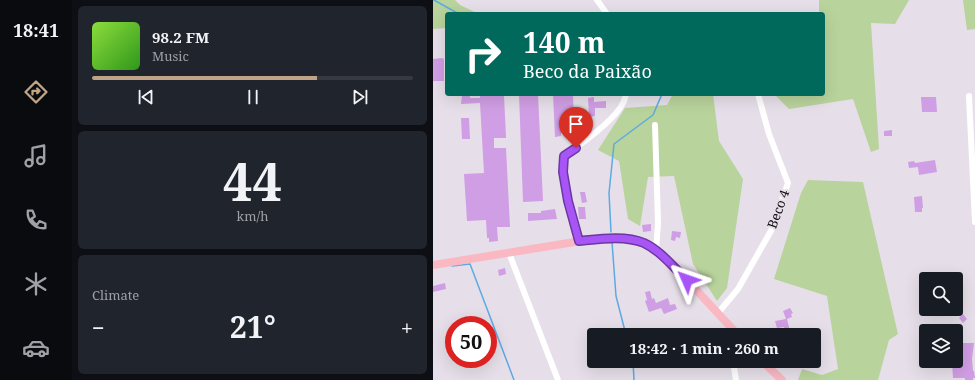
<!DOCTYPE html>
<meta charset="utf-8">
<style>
:root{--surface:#171b24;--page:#20242c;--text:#f1f3f6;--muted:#9ea1a6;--line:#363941;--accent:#bfa488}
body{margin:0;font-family:"Noto Serif",serif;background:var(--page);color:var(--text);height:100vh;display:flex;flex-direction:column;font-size:15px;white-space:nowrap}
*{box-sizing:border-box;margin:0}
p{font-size:13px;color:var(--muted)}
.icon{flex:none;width:22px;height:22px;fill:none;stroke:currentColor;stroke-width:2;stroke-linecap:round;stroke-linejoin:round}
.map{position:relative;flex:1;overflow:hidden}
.panel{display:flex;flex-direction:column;gap:6px;padding:6px;background:#0d0f14;width:361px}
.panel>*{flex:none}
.banner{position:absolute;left:12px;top:12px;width:380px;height:84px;border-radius:4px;box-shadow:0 4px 16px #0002;background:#00695c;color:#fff;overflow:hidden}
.buttons{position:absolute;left:486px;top:272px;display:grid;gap:8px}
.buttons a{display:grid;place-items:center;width:44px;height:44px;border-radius:4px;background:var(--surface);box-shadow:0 4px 16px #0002;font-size:20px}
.speed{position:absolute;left:12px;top:316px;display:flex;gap:8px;font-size:20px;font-weight:700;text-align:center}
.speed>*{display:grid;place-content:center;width:52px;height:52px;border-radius:50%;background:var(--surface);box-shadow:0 4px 16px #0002;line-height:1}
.speed .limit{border:6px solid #d22;background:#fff;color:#111}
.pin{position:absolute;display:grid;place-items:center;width:34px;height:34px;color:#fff;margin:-41px -17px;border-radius:50% 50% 50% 0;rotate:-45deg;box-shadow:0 0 4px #0007}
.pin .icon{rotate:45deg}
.me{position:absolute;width:44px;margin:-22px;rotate:313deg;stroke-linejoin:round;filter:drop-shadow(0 0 3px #0008)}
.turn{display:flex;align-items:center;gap:14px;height:84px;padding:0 12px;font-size:18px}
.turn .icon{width:52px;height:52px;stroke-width:2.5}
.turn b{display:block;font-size:28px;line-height:34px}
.big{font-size:30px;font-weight:700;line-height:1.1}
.panel .widget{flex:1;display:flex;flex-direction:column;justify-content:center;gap:6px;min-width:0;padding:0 14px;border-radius:6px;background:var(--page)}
.panel .dial{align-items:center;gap:0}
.dial b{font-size:52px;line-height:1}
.song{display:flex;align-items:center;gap:12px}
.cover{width:48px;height:48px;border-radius:6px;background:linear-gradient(135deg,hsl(90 70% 55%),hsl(110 70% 35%))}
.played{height:4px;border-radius:2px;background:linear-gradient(90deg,var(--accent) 70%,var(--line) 70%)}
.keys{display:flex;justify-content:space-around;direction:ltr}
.heat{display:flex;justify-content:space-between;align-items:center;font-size:22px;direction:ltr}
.trip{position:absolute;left:154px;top:328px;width:234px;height:40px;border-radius:4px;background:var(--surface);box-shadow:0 4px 16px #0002;font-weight:700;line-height:40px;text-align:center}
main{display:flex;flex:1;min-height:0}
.tabs{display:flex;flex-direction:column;width:72px;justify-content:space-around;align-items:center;background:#090b0e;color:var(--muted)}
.tabs .icon{width:28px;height:28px}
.tabs .on{color:var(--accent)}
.tabs b{font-size:18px;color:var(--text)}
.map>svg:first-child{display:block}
.green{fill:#b9d39c}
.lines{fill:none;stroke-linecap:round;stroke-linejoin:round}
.stream{stroke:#5caae1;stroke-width:1.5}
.building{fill:#d09ee4}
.minor{stroke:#fff;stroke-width:6}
.major{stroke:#fab8c2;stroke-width:8}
.route-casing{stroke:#6d37a1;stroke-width:10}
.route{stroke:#a855f7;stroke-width:7}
.labels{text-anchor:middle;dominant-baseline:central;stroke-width:4;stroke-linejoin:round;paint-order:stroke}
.street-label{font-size:13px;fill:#0e0b0f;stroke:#e6dfe9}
</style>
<main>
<nav class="tabs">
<b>18:41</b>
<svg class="icon on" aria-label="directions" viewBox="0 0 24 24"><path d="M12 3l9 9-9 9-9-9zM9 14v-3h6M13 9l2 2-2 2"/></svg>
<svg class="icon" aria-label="music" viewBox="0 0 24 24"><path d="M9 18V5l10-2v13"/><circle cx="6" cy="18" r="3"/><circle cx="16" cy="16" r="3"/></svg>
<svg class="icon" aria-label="phone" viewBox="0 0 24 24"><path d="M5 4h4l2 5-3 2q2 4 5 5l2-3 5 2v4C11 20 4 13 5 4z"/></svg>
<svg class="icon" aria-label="climate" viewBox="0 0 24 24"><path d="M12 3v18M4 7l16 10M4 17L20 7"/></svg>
<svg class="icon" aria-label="car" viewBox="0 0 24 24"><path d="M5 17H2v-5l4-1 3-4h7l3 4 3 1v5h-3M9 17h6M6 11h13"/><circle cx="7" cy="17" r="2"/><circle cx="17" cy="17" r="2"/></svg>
</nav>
<section class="panel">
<div class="widget">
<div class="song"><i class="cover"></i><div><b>98.2 FM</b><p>Music</p></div></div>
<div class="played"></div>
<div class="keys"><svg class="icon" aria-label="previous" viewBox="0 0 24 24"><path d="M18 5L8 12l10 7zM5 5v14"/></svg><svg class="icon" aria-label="pause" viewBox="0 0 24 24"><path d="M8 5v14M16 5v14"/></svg><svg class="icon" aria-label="next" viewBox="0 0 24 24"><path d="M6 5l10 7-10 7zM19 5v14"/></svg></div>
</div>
<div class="widget dial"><b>44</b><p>km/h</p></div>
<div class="widget"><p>Climate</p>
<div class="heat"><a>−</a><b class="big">21°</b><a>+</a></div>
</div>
</section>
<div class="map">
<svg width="542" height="380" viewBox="0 0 542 380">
<rect width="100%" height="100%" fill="#e6dfe9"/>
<g class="green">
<path d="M0,0H22L27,5L46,14H14V28L0,29Z"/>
<path d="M386,0H476L462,24L438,23L446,149L438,152L420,99L356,109L341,94H390V14H386Z"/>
<path d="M530,0H542V29L534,30Z"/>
<path d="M240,94H280L286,141L310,179L294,288L284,301L260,264L241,176L215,177L207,226L195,219L186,161L165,150L192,108L234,105Z"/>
<path d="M375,180L430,182L465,334L456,340L445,380H365L369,369L389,375L405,369L394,296L341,279L368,193Z"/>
</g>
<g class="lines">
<g class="stream">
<path d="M1,0L26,14"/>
<path d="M178,232L176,193L181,144L220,115L229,94"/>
<path d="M179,242L183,296L193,335"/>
<path d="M19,266L37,264L81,380"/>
<path d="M200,361L201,380"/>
</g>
</g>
<g class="building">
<path d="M9,58L11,59V81H0V59Z"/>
<path d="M30,94H37V98H47V94H70L71,96L73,136V138H61V148H73L77,227H64L65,241L56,242V238H54L53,220L34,221L31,174L51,173L47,103L28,104L29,95Z"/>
<path d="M86,94H105L110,201L90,202Z"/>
<path d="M120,94H140L141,126L128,127V136L122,137Z"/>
<path d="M161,97V102L173,101V108H162V116L156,117L155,98Z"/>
<path d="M488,97H503L504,112H489Z"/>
<path d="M28,118H36L37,139H29Z"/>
<path d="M459,130V136H451V131Z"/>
<path d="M502,160L504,172L486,175L485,167L476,168L475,162L481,161L482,163Z"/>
<path d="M147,192H152L154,202L149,203Z"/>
<path d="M489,196L490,208H489V212H482L481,197Z"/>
<path d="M145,207H152L153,219H146Z"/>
<path d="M122,209L124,219L95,221V213H108V211Z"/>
<path d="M218,224V231L210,232L209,225Z"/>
<path d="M239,231L248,232L247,238L243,237L242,241L238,240Z"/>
<path d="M72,268L73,274L66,276L65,270Z"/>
<path d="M12,283L13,289L0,292V286Z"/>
<path d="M217,291L219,299L221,298L223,303L235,298L237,305L242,304L244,309L231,314L228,308L216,312L212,301L214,300L212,292Z"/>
<path d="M357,308L360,313L358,314L359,317L354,319L358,335H352L351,327L344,328L342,321L353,319L350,311Z"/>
<path d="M530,314L534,319L530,323L526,318Z"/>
<path d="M518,326V331H510L509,327Z"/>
<path d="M530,343H541L539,359L540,371H541L542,378H540V380H532V378H520L519,361H523V352L530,351Z"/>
</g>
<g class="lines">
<g class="minor">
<path d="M164,0L174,14"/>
<path d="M536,96L542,222"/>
<path d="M222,125L225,223L223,251"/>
<path d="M146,241L130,172L131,156C147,145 182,120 190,103C192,100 192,97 193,94"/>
<path d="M76,253L125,380"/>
<path d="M285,313L305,289L339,229L355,183L336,134L325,94"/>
<path d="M300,361L303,380"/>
</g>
<g class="major">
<path d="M0,265L160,239L185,238L210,243L223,251L254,280L305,335"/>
<path d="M329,361L349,380"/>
</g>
</g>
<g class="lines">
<defs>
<path id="route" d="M143,148L131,156L130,172L135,201L146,241C166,239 192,235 211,243C228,251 241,268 254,280"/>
</defs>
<use href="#route" class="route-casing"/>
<use href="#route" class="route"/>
</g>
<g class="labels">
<g class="street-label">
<text transform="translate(345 209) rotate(-70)">Beco 4</text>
</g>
</g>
</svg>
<div class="buttons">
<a><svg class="icon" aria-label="search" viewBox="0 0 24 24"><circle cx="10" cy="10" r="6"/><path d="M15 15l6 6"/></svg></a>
<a><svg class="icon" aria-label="layers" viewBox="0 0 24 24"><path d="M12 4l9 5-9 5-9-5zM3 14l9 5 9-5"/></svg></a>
</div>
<div class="speed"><div class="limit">50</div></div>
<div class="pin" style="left:143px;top:148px;background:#d93025"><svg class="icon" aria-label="arrive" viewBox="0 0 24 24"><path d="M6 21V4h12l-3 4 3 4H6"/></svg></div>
<svg class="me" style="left:254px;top:280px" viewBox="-20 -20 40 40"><path d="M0-17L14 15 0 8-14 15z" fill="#a855f7" stroke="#fff" stroke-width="4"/></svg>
<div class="trip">18:42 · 1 min · 260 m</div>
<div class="banner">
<div class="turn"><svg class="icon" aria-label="right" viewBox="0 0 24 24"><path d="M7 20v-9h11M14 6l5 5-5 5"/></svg><div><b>140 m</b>Beco da Paixão</div></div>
</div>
</div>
</main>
